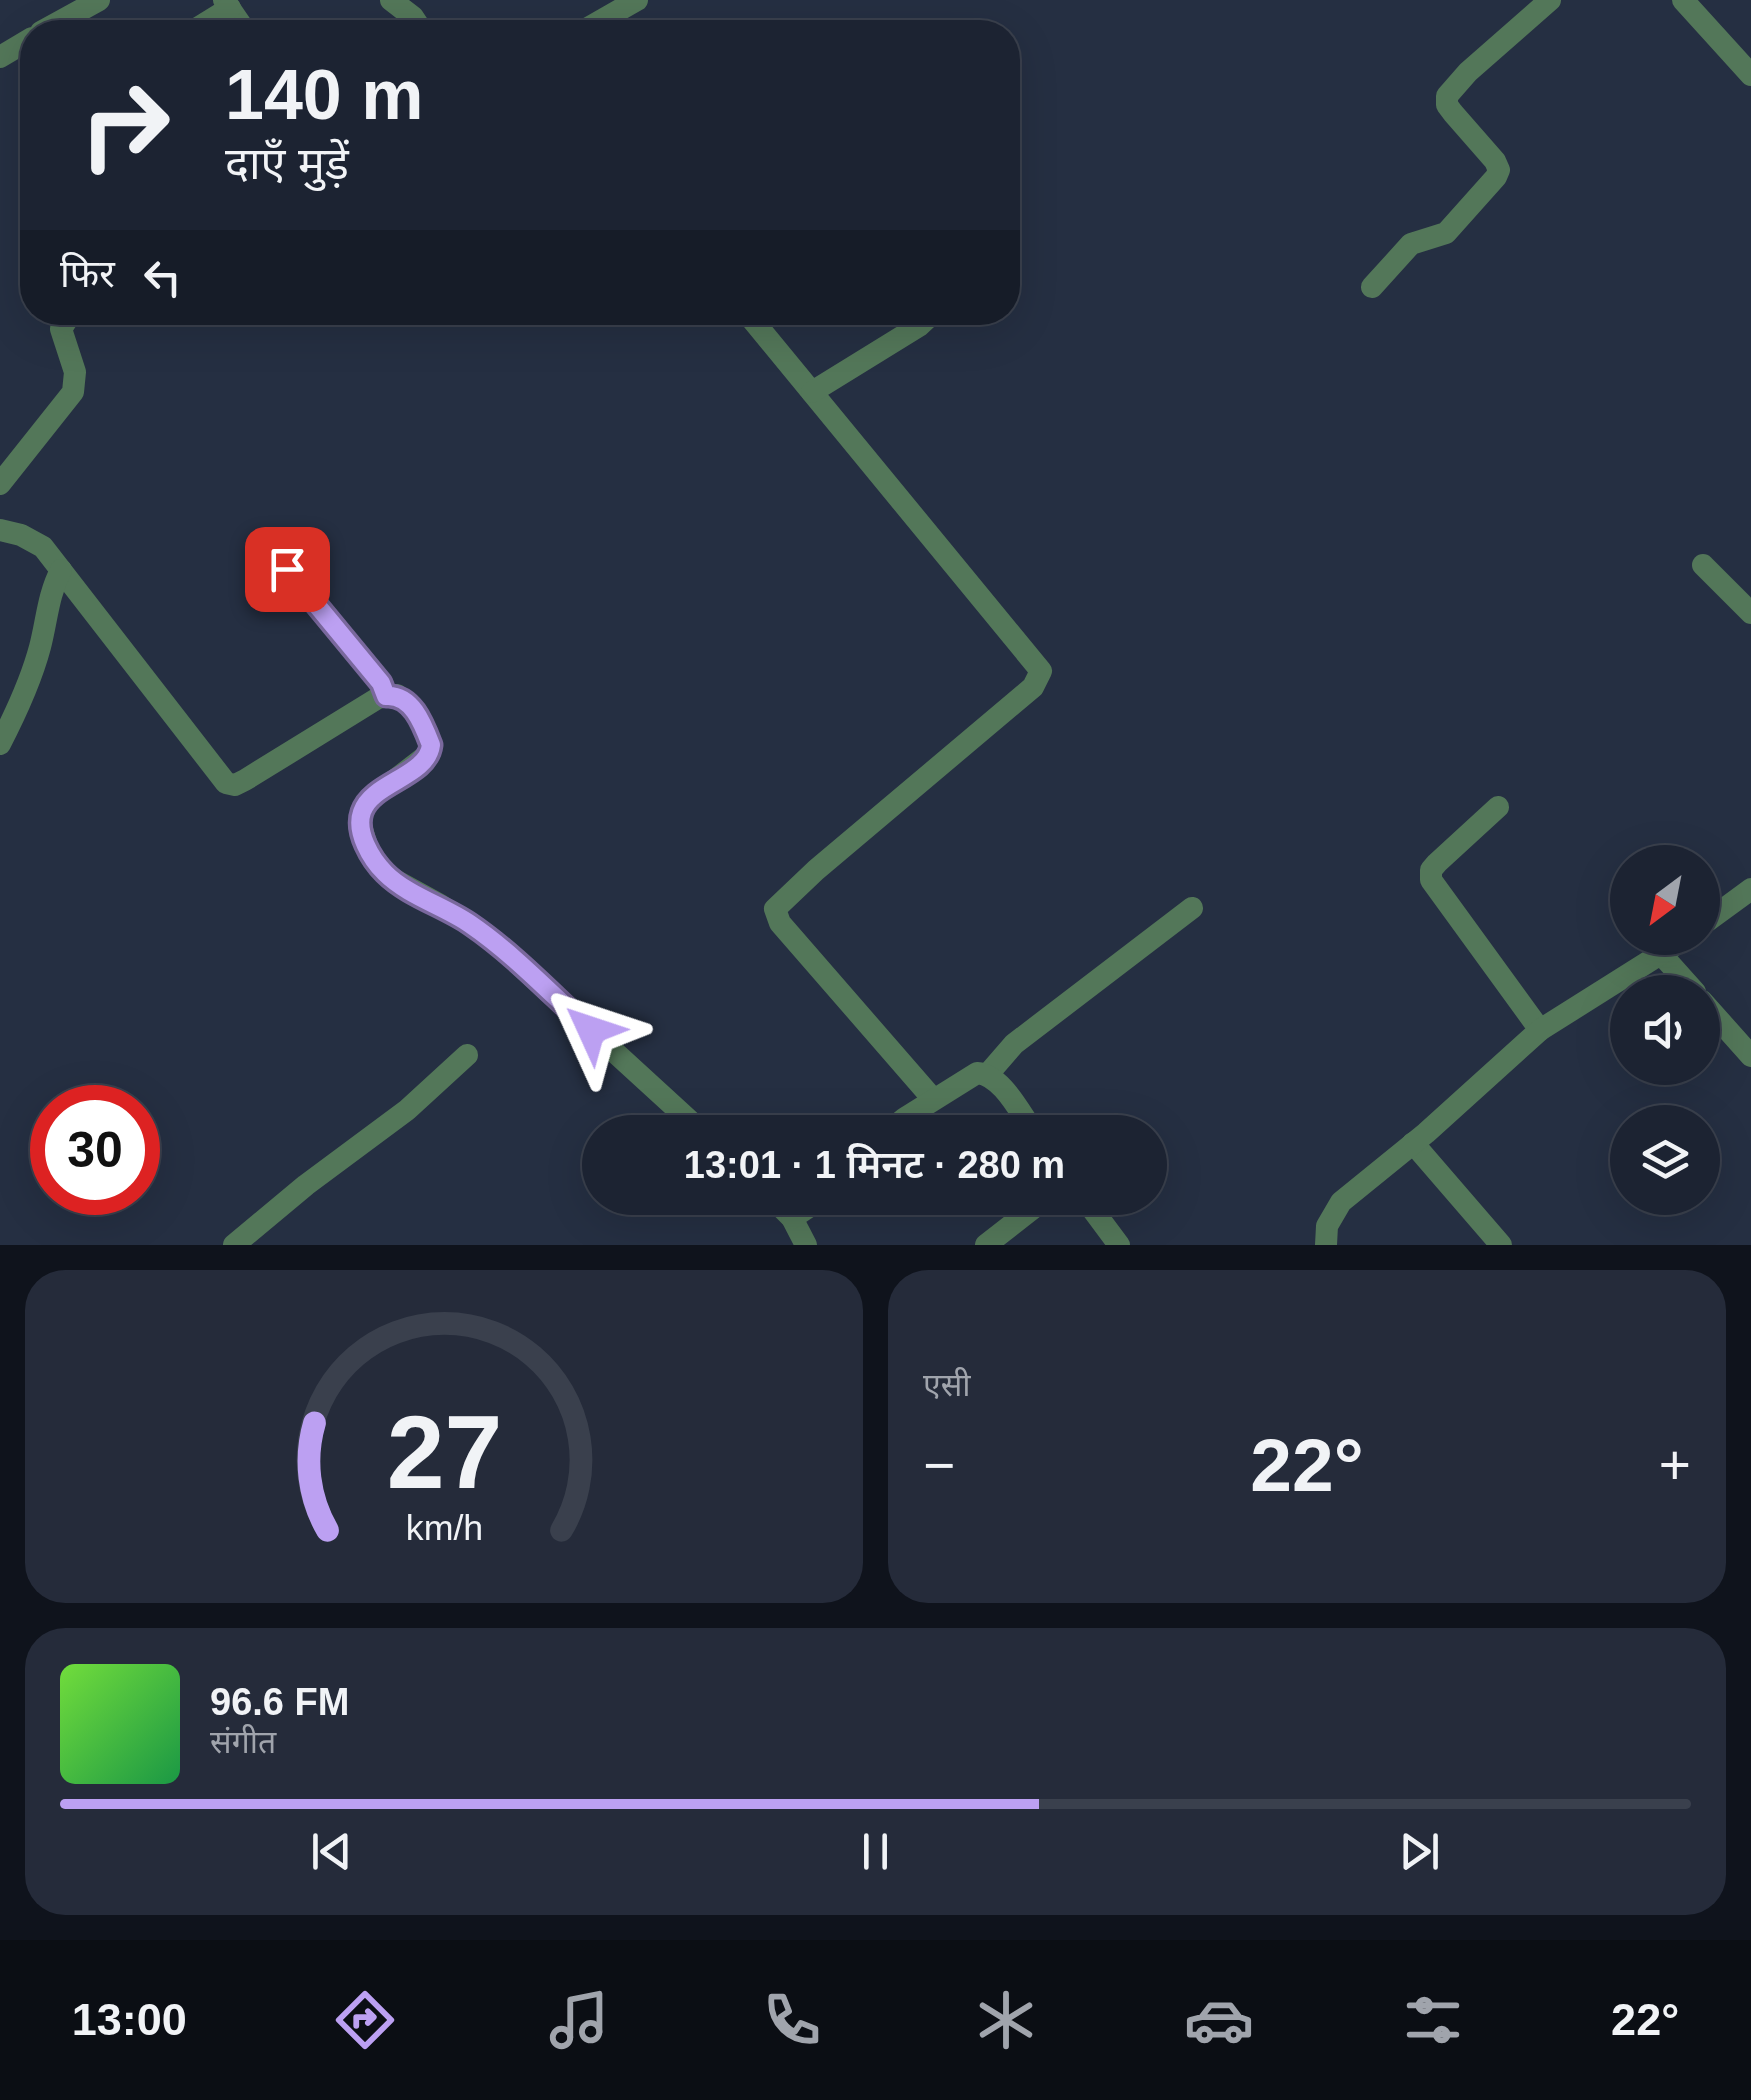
<!DOCTYPE html>
<html lang="hi">
<meta charset="utf-8">
<style>
:root{--surface:#1c2332;--page:#252b3a;--text:#f1f3f6;--muted:#a0a4ac;--line:#3a404d;--accent:#bca0f2}
body{margin:0;font-family:Arial,"Noto Sans Devanagari",sans-serif;background:var(--page);color:var(--text);height:100vh;display:flex;flex-direction:column;font-size:38px;white-space:nowrap}
*{box-sizing:border-box;margin:0}
p{font-size:32px;color:var(--muted)}
.icon{flex:none;width:55px;height:55px;fill:none;stroke:currentColor;stroke-width:2;stroke-linecap:round;stroke-linejoin:round}
.map{position:relative;height:1245px;overflow:hidden}
.side{display:flex;flex-direction:column;gap:25px;padding:25px;background:#0f131c;flex:1}
.side>*{flex:none}
.top-card{position:absolute;left:20px;top:20px;width:1000px;height:305px;border-radius:40px;box-shadow:0 10px 40px #0002,0 0 0 2px var(--line);background:#1c2332;color:var(--text);overflow:hidden}
.needle{width:65px;rotate:212deg}
.controls{position:absolute;left:1610px;top:845px;display:grid;gap:20px}
.controls a{display:grid;place-items:center;width:110px;height:110px;border-radius:50%;background:var(--surface);box-shadow:0 10px 40px #0002,0 0 0 2px var(--line);font-size:50px}
.speed{position:absolute;left:30px;top:1085px;display:flex;gap:20px;font-size:50px;font-weight:700;text-align:center}
.speed>*{display:grid;place-content:center;width:130px;height:130px;border-radius:50%;background:var(--surface);box-shadow:0 10px 40px #0002,0 0 0 2px var(--line);line-height:1}
.speed .limit{border:15px solid #d22;background:#fff;color:#111}
.pin{position:absolute;display:grid;place-items:center;width:85px;height:85px;color:#fff;margin:-42px;border-radius:20px;box-shadow:0 5px 15px #0006}
.me{position:absolute;width:110px;margin:-55px;rotate:312deg;stroke-linejoin:round;filter:drop-shadow(0 0 8px #0008)}
.turn{display:flex;align-items:center;gap:35px;height:210px;padding:0 40px;font-size:45px}
.turn .icon{width:130px;height:130px;stroke-width:2.5}
.turn b{display:block;font-size:70px;line-height:85px}
.then{display:flex;align-items:center;height:95px;padding:0 40px;background:#0003;gap:20px;font-size:38px}
.big{font-size:75px;font-weight:600;line-height:1.1}
.side .widget{flex:1;display:flex;flex-direction:column;justify-content:center;gap:15px;min-width:0;padding:0 35px;border-radius:40px;background:var(--page)}
.side .dial{align-items:center;gap:0}
.dial svg{height:260px;overflow:visible;fill:none;stroke:var(--line);stroke-width:7;stroke-linecap:round;text-anchor:middle}
.dial text{fill:var(--text);stroke:none}
.song{display:flex;align-items:center;gap:30px}
.cover{width:120px;height:120px;border-radius:15px;background:linear-gradient(135deg,hsl(100 70% 55%),hsl(140 70% 35%))}
.played{height:10px;border-radius:5px;background:linear-gradient(90deg,var(--accent) 60%,var(--line) 60%)}
.keys{display:flex;justify-content:space-around;direction:ltr}
.heat{display:flex;justify-content:space-between;align-items:center;font-size:55px;direction:ltr}
.side .tiles{flex:1;display:grid;gap:25px;grid-template-columns:1fr 1fr}
.widget:last-child{grid-column:span 2}
.trip{position:absolute;left:582px;top:1115px;width:585px;height:100px;border-radius:50px;background:var(--surface);box-shadow:0 10px 40px #0002,0 0 0 2px var(--line);font-weight:600;line-height:100px;text-align:center}
.menu{display:flex;height:160px;justify-content:space-around;align-items:center;background:#0b0e14;color:var(--muted)}
.menu .icon{width:70px;height:70px}
.menu .current{color:var(--accent)}
.menu b{font-size:45px;color:var(--text)}
.map>svg:first-child{display:block}
.lines{fill:none;stroke-linecap:round;stroke-linejoin:round}
.minor{stroke:#537759;stroke-width:22}
.route-casing{stroke:#7a689d;stroke-width:25}
.route{stroke:#bca0f2;stroke-width:18}
</style>
<div class="map">
<svg width="1751" height="1245" viewBox="0 0 1751 1245">
<rect width="100%" height="100%" fill="#252f42"/>
<g class="lines">
<g class="minor">
<path d="M224,0L246,32"/>
<path d="M391,0L413,17L423,32"/>
<path d="M1683,0L1751,75"/>
<path d="M41,32L99,0"/>
<path d="M191,32L230,8"/>
<path d="M581,32L637,0"/>
<path d="M0,57L32,38"/>
<path d="M1372,287L1411,244L1446,233L1496,177L1499,170L1495,161L1453,113L1447,105V96L1468,72L1550,0"/>
<path d="M746,312L1041,671L1033,687L816,870L775,909L780,923L933,1099"/>
<path d="M812,392L919,326L934,312"/>
<path d="M0,484L73,392L75,372L61,329L72,312"/>
<path d="M0,530L21,535L43,547L226,783L235,785L245,780L378,698L397,695C414,705 432,733 430,753L369,800L362,810L360,823L369,852L389,877L440,905L491,939L702,1132"/>
<path d="M1703,565L1751,613"/>
<path d="M287,569L381,683L386,695"/>
<path d="M0,744C16,713 31,681 40,647C47,620 48,595 61,570"/>
<path d="M1498,807L1437,863L1431,870V880L1540,1030"/>
<path d="M1702,925L1751,889"/>
<path d="M1661,954L1695,992"/>
<path d="M1702,1001L1751,1056"/>
<path d="M988,1074L1014,1044L1192,908"/>
<path d="M888,1132L905,1118L977,1073C1002,1075 1020,1113 1034,1132"/>
<path d="M1413,1143L1501,1245"/>
<path d="M772,1198L792,1218L806,1245"/>
<path d="M1084,1198L1119,1245"/>
<path d="M792,1218L822,1198"/>
<path d="M234,1245L306,1185L407,1110L467,1055"/>
<path d="M986,1245L1046,1198"/>
<path d="M1326,1245L1327,1226L1341,1202L1426,1133L1540,1030L1686,938"/>
</g>
</g>
<g class="lines">
<defs>
<path id="route" d="M287,569L381,683L386,696C412,694 423,724 431,745C427,777 372,782 362,812C355,832 371,859 385,873C408,896 444,906 470,924C514,954 552,995 591,1030"/>
</defs>
<use href="#route" class="route-casing"/>
<use href="#route" class="route"/>
</g>
</svg>
<div class="controls">
<a><svg class="needle" viewBox="-14 -14 28 28"><path d="M0-13l5 13h-10z" fill="#e53935"/><path d="M0 13l5-13h-10z" fill="#a0a4ac"/></svg></a>
<a><svg class="icon" aria-label="sound" viewBox="0 0 24 24"><path d="M4 9h4l5-4v14l-5-4H4zM17 9q2 3 0 6"/></svg></a>
<a><svg class="icon" aria-label="layers" viewBox="0 0 24 24"><path d="M12 4l9 5-9 5-9-5zM3 14l9 5 9-5"/></svg></a>
</div>
<div class="speed"><div class="limit">30</div></div>
<div class="pin" style="left:287px;top:569px;background:#d93025"><svg class="icon" aria-label="arrive" viewBox="0 0 24 24"><path d="M6 21V4h12l-3 4 3 4H6"/></svg></div>
<svg class="me" style="left:591px;top:1030px" viewBox="-20 -20 40 40"><path d="M0-17L14 15 0 8-14 15z" fill="#bca0f2" stroke="#fff" stroke-width="4"/></svg>
<div class="trip">13:01 · 1 मिनट · 280 m</div>
<div class="top-card">
<div class="turn"><svg class="icon" aria-label="right" viewBox="0 0 24 24"><path d="M7 20v-9h11M14 6l5 5-5 5"/></svg><div><b>140 m</b>दाएँ मुड़ें</div></div>
<div class="then">फिर<svg class="icon" aria-label="left" viewBox="0 0 24 24"><path d="M17 20v-9H6M10 6l-5 5 5 5"/></svg></div>
</div>
</div>
<section class="side">
<div class="tiles">
<div class="widget dial"><svg viewBox="0 0 100 80">
<path d="M14 69A42 42 0 1 1 86 69"/>
<path d="M14 69A42 42 0 0 1 10 36" stroke="#bca0f2"/>
<text x="50" y="56" font-size="32" font-weight="700">27</text>
<text x="50" y="72" font-size="11">km/h</text>
</svg></div>
<div class="widget"><p>एसी</p>
<div class="heat"><a>−</a><b class="big">22°</b><a>+</a></div>
</div>
<div class="widget">
<div class="song"><i class="cover"></i><div><b>96.6 FM</b><p>संगीत</p></div></div>
<div class="played"></div>
<div class="keys"><svg class="icon" aria-label="previous" viewBox="0 0 24 24"><path d="M18 5L8 12l10 7zM5 5v14"/></svg><svg class="icon" aria-label="pause" viewBox="0 0 24 24"><path d="M8 5v14M16 5v14"/></svg><svg class="icon" aria-label="next" viewBox="0 0 24 24"><path d="M6 5l10 7-10 7zM19 5v14"/></svg></div>
</div>
</div>
</section>
<nav class="menu">
<b>13:00</b>
<svg class="icon current" aria-label="directions" viewBox="0 0 24 24"><path d="M12 3l9 9-9 9-9-9zM9 14v-3h6M13 9l2 2-2 2"/></svg>
<svg class="icon" aria-label="music" viewBox="0 0 24 24"><path d="M9 18V5l10-2v13"/><circle cx="6" cy="18" r="3"/><circle cx="16" cy="16" r="3"/></svg>
<svg class="icon" aria-label="phone" viewBox="0 0 24 24"><path d="M5 4h4l2 5-3 2q2 4 5 5l2-3 5 2v4C11 20 4 13 5 4z"/></svg>
<svg class="icon" aria-label="climate" viewBox="0 0 24 24"><path d="M12 3v18M4 7l16 10M4 17L20 7"/></svg>
<svg class="icon" aria-label="car" viewBox="0 0 24 24"><path d="M5 17H2v-5l4-1 3-4h7l3 4 3 1v5h-3M9 17h6M6 11h13"/><circle cx="7" cy="17" r="2"/><circle cx="17" cy="17" r="2"/></svg>
<svg class="icon" aria-label="filters" viewBox="0 0 24 24"><path d="M4 7h16M4 17h16"/><circle cx="9" cy="7" r="2"/><circle cx="15" cy="17" r="2"/></svg>
<b>22°</b>
</nav>
